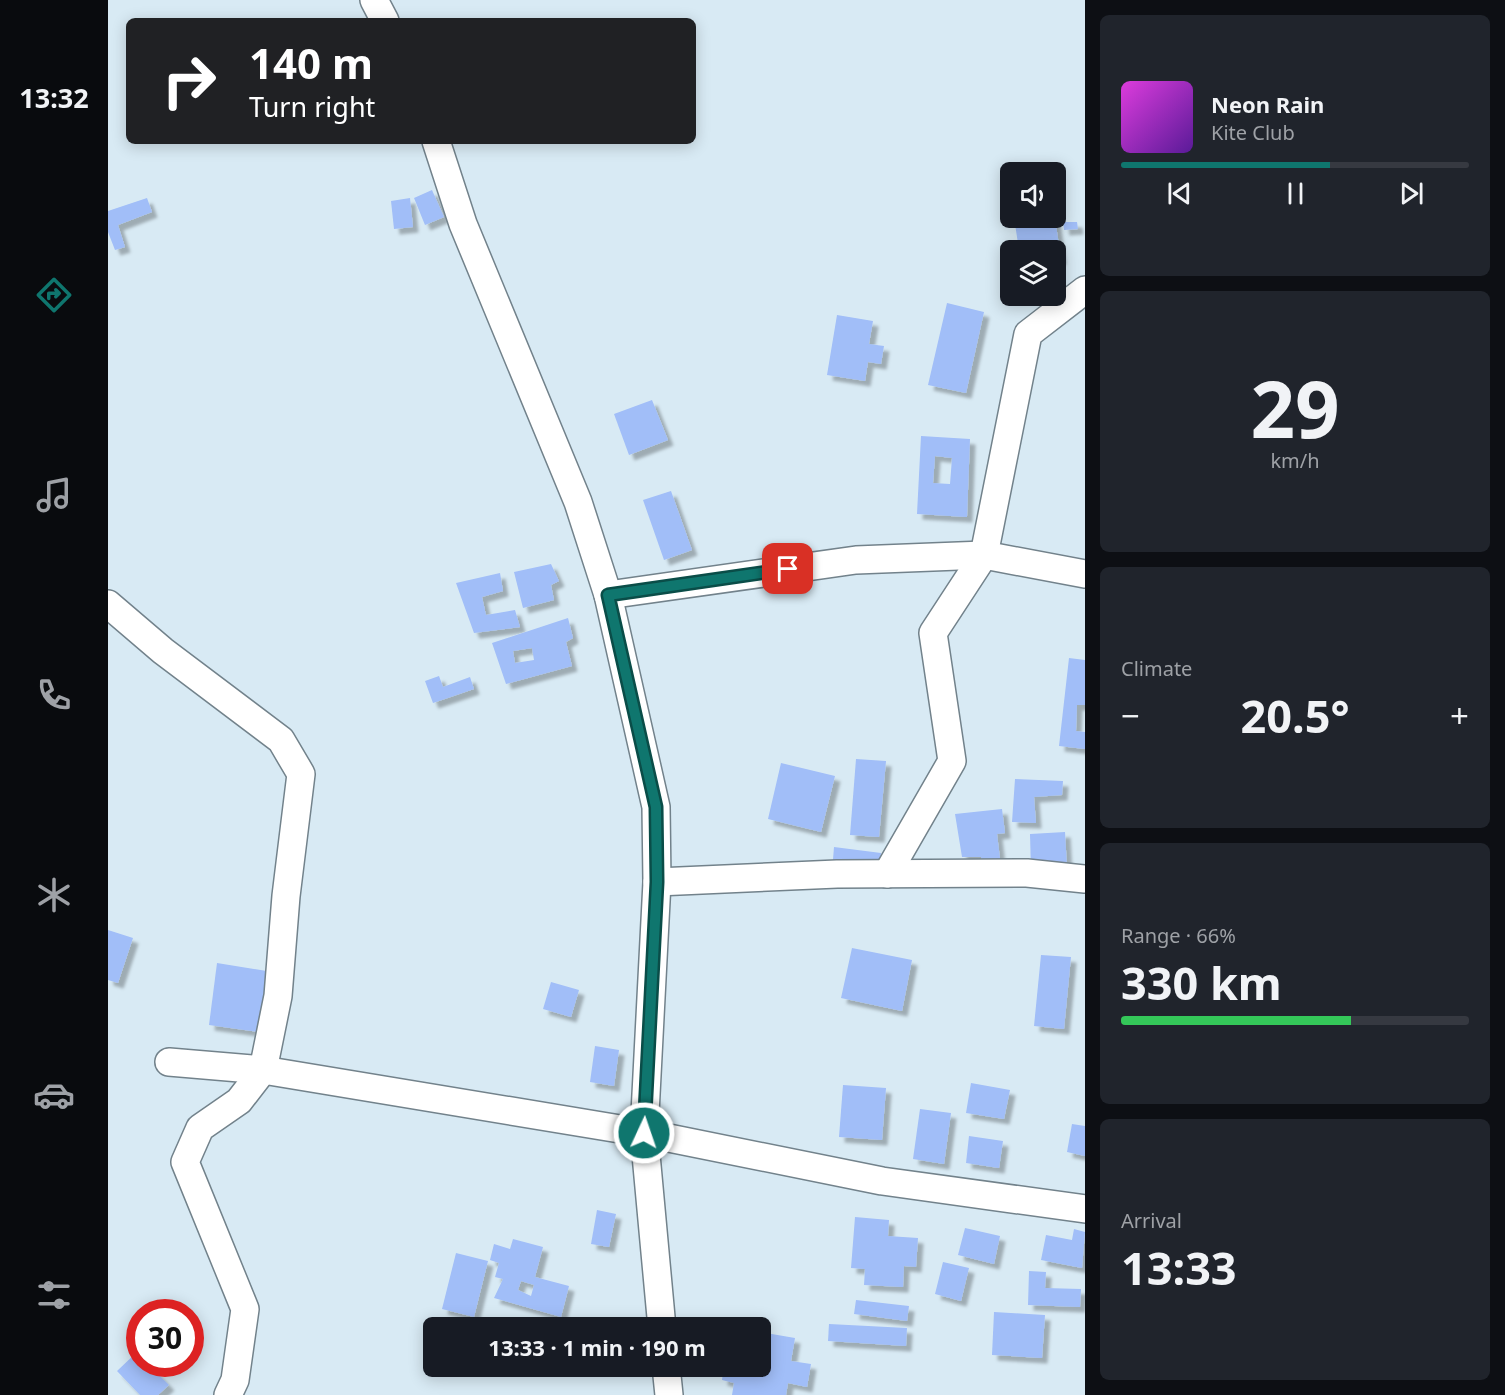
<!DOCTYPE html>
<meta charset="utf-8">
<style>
:root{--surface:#171b24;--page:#20242c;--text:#f1f3f6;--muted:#9ea1a6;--line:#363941;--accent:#0f766e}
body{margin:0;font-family:"Noto Sans",sans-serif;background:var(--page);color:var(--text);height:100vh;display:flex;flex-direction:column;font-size:22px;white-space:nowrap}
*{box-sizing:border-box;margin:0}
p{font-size:20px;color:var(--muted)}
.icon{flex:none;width:33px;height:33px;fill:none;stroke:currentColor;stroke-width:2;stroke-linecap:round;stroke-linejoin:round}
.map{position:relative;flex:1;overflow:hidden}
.details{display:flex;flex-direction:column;gap:15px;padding:15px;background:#0d0f14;width:420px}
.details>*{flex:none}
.guide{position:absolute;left:18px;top:18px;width:570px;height:126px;border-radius:9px;box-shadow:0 3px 15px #0003;background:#202124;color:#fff;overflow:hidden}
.controls{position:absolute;left:892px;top:162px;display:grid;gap:12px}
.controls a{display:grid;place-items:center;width:66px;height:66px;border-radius:9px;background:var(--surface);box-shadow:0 3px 15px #0003;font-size:30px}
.speed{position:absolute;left:18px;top:1299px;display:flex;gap:12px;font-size:30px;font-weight:700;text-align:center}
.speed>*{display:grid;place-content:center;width:78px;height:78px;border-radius:50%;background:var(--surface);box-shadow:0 3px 15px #0003;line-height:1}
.speed .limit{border:9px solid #d22;background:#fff;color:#111}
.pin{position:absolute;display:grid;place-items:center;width:51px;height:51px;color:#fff;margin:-26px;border-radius:12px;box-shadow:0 3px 9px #0006}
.me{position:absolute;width:66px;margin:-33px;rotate:3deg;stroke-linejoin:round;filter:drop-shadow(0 0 4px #0008)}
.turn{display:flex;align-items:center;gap:21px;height:126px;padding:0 24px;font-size:27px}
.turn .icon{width:78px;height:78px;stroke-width:2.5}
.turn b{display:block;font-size:42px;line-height:51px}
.big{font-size:45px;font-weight:700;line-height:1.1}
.details .tile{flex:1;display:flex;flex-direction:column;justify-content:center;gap:9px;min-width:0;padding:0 21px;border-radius:9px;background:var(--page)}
.details .dial{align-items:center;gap:0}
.dial b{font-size:78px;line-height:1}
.song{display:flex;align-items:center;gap:18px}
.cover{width:72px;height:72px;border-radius:9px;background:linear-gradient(135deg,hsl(300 70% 55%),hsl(270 70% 35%))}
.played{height:6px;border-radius:3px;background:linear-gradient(90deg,var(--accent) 60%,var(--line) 60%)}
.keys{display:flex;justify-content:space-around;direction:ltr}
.heat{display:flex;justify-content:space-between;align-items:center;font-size:33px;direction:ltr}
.charge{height:9px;border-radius:4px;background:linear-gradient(90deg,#34c759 66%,var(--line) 0)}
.trip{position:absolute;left:315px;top:1317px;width:348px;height:60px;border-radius:9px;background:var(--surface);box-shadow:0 3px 15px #0003;font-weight:700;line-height:60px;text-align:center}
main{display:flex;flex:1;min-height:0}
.tabs{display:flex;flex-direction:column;width:108px;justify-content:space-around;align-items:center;background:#090b0e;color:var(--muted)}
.tabs .icon{width:42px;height:42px}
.tabs .current{color:var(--accent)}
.tabs b{font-size:27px;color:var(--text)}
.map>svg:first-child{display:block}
.building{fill:#a1bef8;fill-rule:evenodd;filter:url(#shadow)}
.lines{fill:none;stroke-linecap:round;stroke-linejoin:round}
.minor-casing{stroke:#72828b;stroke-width:30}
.minor{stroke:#fff;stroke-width:27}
.route-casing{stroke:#0a4d48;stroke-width:15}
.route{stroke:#0f766e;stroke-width:10}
</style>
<main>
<nav class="tabs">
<b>13:32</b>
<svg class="icon current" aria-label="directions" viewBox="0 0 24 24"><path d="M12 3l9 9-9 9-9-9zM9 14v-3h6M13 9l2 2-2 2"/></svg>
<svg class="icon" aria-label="music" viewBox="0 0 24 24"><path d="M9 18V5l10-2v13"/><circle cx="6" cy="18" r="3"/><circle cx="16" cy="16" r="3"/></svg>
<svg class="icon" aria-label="phone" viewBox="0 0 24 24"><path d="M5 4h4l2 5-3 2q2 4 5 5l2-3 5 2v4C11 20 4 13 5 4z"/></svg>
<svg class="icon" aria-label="climate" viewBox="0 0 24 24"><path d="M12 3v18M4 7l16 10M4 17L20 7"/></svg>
<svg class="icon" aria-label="car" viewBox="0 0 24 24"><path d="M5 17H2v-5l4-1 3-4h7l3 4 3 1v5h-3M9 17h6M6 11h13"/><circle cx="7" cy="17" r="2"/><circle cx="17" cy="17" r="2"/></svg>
<svg class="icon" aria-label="filters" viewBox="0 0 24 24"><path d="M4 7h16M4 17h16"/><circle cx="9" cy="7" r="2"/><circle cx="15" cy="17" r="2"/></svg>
</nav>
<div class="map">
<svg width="977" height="1395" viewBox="0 0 977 1395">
<defs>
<filter id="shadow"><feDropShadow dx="5.5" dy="5.5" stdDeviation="1.5" flood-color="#0004"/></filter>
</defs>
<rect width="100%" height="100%" fill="#d8eaf4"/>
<g class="building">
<path d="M324,190L336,217L317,225L306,198Z"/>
<path d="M39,198L44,212L10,225L17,247L7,250L0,232V211Z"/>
<path d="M302,198L305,227L286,229L283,201Z"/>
<path d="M947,218L953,259L948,260V250H911L907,224Z"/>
<path d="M955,222H969L970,229L956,230Z"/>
<path d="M839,303L876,312L858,393L820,385Z"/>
<path d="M729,315L765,321L761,344L776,346L773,364L760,362L757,381L719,375Z"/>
<path d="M544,400L560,440L521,455L506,414Z"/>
<path d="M813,436L862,439L859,517L809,514ZM827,456L844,458L842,484L825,483Z"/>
<path d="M563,491L584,550L556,560L535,500Z"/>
<path d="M443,564L451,581L443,585L446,600L415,608L406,572Z"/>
<path d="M392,573L395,591L374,597L378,615L407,610L412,627L366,633L348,583Z"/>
<path d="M460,618L465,638L458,642L464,666L398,684L384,643ZM424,648L426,660L407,663L405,651Z"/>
<path d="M961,658L977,660V705H969L968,731L977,732V749L951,746Z"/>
<path d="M331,676L335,687L362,677L366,689L325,703L317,681Z"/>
<path d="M748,759L778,761L771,837L742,835Z"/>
<path d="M673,763L727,776L713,832L660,819Z"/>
<path d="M907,779L955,781L954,795L926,797L928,823L904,822Z"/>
<path d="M894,809L897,833L889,834L894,875L878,877L873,857H854L847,814Z"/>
<path d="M957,832L959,868L923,870L922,834Z"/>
<path d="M726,847L773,853L770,877L724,872Z"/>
<path d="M0,930L25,938L10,983L0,980Z"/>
<path d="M744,948L804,960L794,1011L733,998Z"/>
<path d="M933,955L963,957L956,1029L926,1026Z"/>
<path d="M109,963L165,972L157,1033L101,1025Z"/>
<path d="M443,982L471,990L463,1017L435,1009Z"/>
<path d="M487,1046L511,1050L506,1086L482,1082Z"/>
<path d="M863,1083L902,1090L896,1119L858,1113Z"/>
<path d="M735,1085L778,1088L774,1140L731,1137Z"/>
<path d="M812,1109L843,1113L836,1164L805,1159Z"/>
<path d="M964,1124L977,1126V1156L959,1152Z"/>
<path d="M861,1136L895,1141L891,1168L858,1163Z"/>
<path d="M489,1210L508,1214L501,1247L483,1244Z"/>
<path d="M747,1217L781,1220L780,1236L810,1238L808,1267L796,1266L795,1287L756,1285L757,1269L743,1268Z"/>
<path d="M857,1228L892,1236L886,1264L850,1255Z"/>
<path d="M966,1229L977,1232L974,1268L933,1260L938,1235L964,1240Z"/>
<path d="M405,1239L435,1247L427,1277L461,1286L453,1317L386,1298L395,1279L387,1277L391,1263L382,1260L386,1244L402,1249ZM413,1281L426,1285L423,1296L410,1290Z"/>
<path d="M348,1253L380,1261L366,1317L334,1309Z"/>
<path d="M835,1262L861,1268L853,1301L827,1294Z"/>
<path d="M921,1271L938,1272L937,1288L973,1289L972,1307L920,1305Z"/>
<path d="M748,1300L801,1306L799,1321L746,1314Z"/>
<path d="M886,1312L937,1315L934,1358L884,1355Z"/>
<path d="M395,1318L434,1327L433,1328H392Z"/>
<path d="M721,1324L799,1328L798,1346L720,1341Z"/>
<path d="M652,1332L687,1338L683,1361L703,1364L699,1387L680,1383L678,1395H624L626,1383L614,1380L616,1366H652Z"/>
<path d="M29,1352L32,1364H40L61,1385L50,1395H32L9,1371Z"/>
</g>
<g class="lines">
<defs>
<g id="minor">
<path d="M266,0L277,21"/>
<path d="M328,141L355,224L470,502L500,595L548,807L549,882L536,1133L554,1328"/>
<path d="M500,595L748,560L876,555L977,574"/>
<path d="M0,604L55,651L173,740L193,774L178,896L170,996L155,1070L131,1101L92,1128L77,1162L137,1309L127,1380L120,1395"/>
<path d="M779,874L844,761L825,633L876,555L920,334L977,290"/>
<path d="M549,882L729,874L919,873L977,879"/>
<path d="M61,1062L155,1070L536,1133L774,1181L977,1209"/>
<path d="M558,1366L561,1395"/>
</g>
</defs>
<use href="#minor" class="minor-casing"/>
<use href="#minor" class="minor"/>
</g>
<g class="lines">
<defs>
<path id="route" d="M536,1133L549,882L548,807L500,595L680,569"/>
</defs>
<use href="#route" class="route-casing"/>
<use href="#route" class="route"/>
</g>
</svg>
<div class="controls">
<a><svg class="icon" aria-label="sound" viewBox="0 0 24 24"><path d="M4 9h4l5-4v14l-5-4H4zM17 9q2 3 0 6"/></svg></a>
<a><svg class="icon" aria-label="layers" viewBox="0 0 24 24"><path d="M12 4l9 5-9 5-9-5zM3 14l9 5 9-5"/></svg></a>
</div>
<div class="speed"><div class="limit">30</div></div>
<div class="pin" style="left:680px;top:569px;background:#d93025"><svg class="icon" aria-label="arrive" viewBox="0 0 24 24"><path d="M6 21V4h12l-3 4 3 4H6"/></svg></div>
<svg class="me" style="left:536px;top:1133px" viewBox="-20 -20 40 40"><circle r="17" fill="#0f766e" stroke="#fff" stroke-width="3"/><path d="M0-11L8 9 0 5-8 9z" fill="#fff"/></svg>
<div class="trip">13:33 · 1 min · 190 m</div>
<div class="guide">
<div class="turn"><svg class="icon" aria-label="right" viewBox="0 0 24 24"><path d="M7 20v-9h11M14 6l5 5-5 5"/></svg><div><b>140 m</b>Turn right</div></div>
</div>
</div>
<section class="details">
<div class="tile">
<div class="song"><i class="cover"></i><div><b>Neon Rain</b><p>Kite Club</p></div></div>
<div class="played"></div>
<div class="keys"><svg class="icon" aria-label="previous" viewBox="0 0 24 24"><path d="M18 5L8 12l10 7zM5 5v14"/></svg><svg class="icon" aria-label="pause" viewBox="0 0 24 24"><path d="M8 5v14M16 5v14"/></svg><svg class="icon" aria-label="next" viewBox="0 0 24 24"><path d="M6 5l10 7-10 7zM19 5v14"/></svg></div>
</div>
<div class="tile dial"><b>29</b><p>km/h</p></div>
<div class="tile"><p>Climate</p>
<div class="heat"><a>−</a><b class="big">20.5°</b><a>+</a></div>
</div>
<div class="tile"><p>Range · 66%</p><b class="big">330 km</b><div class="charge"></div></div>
<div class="tile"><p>Arrival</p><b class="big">13:33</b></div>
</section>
</main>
